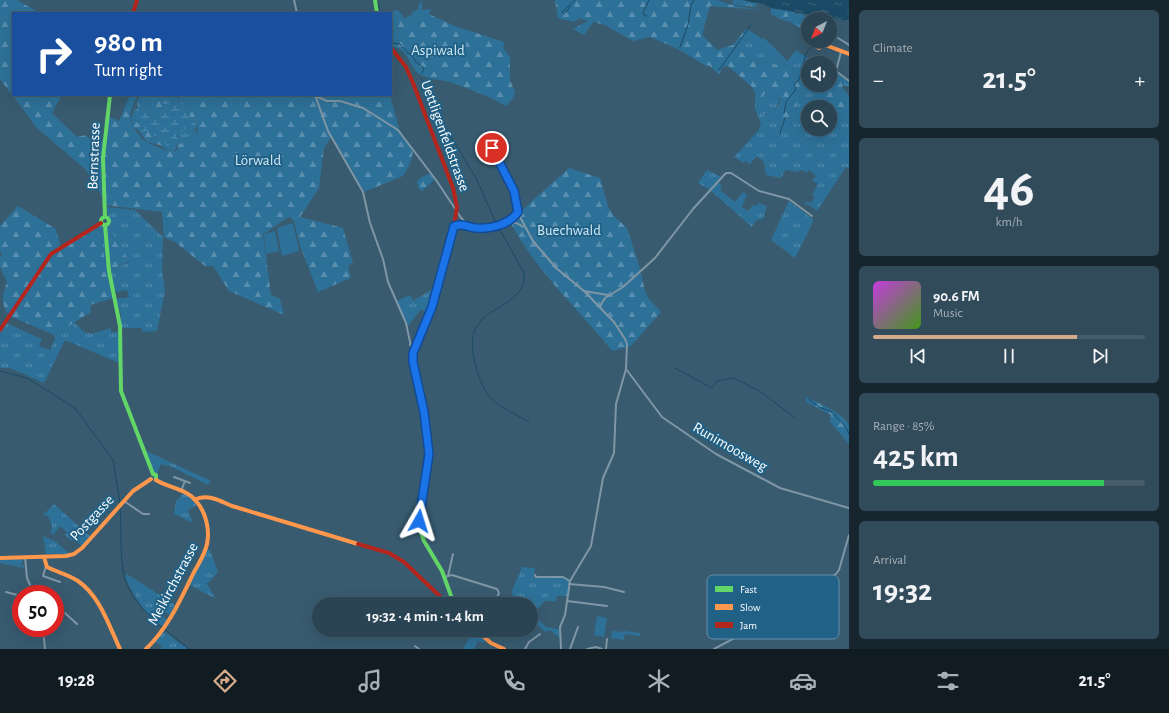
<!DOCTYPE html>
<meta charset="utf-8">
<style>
:root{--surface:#2a4454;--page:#324b5a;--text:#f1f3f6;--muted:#a5b0b8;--line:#465c6b;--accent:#d6ab8b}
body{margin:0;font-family:"Alegreya Sans",sans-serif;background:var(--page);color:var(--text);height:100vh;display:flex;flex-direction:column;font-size:15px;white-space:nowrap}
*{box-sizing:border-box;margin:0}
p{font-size:13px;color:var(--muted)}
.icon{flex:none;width:22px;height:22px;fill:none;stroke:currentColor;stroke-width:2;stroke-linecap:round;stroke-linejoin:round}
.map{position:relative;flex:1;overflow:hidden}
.details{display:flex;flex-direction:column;gap:10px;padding:10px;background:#17252e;width:320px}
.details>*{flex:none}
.banner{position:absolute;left:12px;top:12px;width:380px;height:84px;border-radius:0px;box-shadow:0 4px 16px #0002,0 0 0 1px var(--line);background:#1a4fa0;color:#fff;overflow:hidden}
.needle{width:26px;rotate:222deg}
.fabs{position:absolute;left:801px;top:12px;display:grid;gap:8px}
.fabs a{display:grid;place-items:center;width:36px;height:36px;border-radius:50%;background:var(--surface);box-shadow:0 4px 16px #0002,0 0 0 1px var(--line);font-size:20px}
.speed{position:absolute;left:12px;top:585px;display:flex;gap:8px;font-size:20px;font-weight:700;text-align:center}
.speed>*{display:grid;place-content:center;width:52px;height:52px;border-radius:50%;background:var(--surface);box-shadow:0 4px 16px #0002,0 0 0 1px var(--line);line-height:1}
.speed .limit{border:6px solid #d22;background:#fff;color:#111}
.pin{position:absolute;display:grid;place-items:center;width:34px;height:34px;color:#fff;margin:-17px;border:2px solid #fff;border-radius:50%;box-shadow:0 1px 4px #0007}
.me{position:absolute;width:44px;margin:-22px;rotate:6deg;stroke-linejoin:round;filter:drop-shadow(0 0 3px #0008)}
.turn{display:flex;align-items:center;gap:14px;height:84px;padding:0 16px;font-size:18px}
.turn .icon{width:52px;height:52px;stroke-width:2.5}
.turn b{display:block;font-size:28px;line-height:34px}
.big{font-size:30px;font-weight:600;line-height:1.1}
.details .card{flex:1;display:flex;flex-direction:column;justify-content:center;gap:6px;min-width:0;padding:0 14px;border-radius:6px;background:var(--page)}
.details .dial{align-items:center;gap:0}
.dial b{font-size:52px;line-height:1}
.song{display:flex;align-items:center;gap:12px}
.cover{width:48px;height:48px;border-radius:6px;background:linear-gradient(135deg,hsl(290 70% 55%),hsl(100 70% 35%))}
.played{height:4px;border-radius:2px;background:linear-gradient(90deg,var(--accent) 75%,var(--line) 75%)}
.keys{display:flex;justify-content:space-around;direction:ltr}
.heat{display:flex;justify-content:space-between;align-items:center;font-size:22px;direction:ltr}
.charge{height:6px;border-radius:3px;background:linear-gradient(90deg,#34c759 85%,var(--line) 0)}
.trip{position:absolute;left:312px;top:597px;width:226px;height:40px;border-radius:20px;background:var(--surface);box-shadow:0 4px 16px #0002,0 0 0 1px var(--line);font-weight:600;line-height:40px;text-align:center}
.tab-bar{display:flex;height:64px;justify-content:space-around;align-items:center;background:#111b22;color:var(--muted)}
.tab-bar .icon{width:28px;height:28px}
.tab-bar .on{color:var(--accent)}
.tab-bar b{font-size:18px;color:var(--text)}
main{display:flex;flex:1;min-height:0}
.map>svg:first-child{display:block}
.grass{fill:url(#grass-tufts)}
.forest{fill:url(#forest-firs)}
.wetland{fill:url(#wetland-marsh)}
.park{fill:#2e7198}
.water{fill:url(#water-ripples)}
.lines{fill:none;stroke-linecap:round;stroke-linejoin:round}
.stream{stroke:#1a4a66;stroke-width:1}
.street{stroke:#7f96a5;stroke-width:2}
.fast{stroke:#63d668;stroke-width:4}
.slow{stroke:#ff974d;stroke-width:4}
.jam{stroke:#b3261e;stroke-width:4}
.route-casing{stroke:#114b97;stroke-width:10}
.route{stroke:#1a73e8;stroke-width:7}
.labels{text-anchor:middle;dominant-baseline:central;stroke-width:4;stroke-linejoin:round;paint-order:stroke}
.park-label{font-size:15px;fill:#cfe9f7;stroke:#226186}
.street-label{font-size:15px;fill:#fff;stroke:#226186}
.key{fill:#226186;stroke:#6490aa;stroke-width:1}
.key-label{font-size:11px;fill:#fff}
</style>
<main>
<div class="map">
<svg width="849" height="649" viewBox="0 0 849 649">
<defs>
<pattern id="grass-tufts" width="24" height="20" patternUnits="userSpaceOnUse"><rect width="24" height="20" fill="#2e7198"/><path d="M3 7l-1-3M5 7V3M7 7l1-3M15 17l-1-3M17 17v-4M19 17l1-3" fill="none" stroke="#588dad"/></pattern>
<pattern id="forest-firs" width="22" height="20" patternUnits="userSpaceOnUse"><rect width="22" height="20" fill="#2e7198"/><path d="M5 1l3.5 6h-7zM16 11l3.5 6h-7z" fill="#588dad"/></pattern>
<pattern id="wetland-marsh" width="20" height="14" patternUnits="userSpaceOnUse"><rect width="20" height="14" fill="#2e7198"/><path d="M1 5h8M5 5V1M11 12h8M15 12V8" fill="none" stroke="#588dad"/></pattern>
<pattern id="water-ripples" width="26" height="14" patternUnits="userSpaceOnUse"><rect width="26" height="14" fill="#1a4a66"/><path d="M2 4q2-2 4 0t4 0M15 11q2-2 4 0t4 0" fill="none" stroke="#3c657d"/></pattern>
</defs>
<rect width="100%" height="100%" fill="#385b70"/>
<g class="grass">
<path d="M422,0V10L410,22L406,20L405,18L412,15V12L419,9L418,6Z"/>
<path d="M733,0H742L757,4L756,7L735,5L732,4Z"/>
<path d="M787,11L794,12V14H801L814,19H808V33L790,22L778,19L782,20L788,18Z"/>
<path d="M746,29C751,32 757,34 760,38C771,47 775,62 790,66L787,62L796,50L808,58L805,64L808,67V85H829C825,94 823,99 830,107H808V129H830V107L849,125V169L846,167L817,211L808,204L804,205L807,201L811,203L815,197L812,195L818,184L812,180L816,176L809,170L807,173L802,170L797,172L786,170L781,178L766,175L764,162L757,156L750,164L745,161L744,163L734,157L758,131L761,124L755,108L767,90L771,87C781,92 781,103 774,110L766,107L763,113L771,114L780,122L778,137L797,109V101L803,89V71L796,74C783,68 770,58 756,64L742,53L738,46Z"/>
<path d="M834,71L849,82V86H843L840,81L832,77L830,84V76H832Z"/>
<path d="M189,127L193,131L197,130V140L178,144V133L184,128Z"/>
<path d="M707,170L721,177L717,182L722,185L720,190L735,202L743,192L747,195L742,207L748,211L753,205L756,206L759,203L767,206L763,219L756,220L752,227L709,189L698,183Z"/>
<path d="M789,201L813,219L812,224L795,258L771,240Z"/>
<path d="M106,207L135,210L163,237L162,268L165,291L157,331L143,332L141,328H121V315L116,299L129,297L127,290L118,292L114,290L111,271L129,262L107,233V227L110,222Z"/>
<path d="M101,225L105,232L108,263H105L101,234L97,226Z"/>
<path d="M436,287L428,314L421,309L407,327L396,301L410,295L413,301Z"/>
<path d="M74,322L84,332L91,334L111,328V332H119V363L65,340L44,383L10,368H0V331L6,323L42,339L39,346L50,350L55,339L54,335Z"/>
<path d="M146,451L211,481L208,485L168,465L167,466L161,464L157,474L153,471Z"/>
<path d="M185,492L193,497L199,504L188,510L193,523L174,514L176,501Z"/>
<path d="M54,504L91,537L82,546L73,538L71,541L65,535L67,532L60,526L53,535L51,533L52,526L48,516L43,515Z"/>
<path d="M43,536L55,541L70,554H46Z"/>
<path d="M207,549L210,550L218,572L207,584L216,599L188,584Z"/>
<path d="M0,559H23L21,566H23L24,563V568L0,563Z"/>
<path d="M522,567L535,568L534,578L563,577L570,581L568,596H557L556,601H545L533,614L546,627L559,629L560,638L550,630L545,632L531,619V604H522L511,593Z"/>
<path d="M127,574L175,605L170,615L165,612L161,615L167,620L164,626C151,625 130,589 125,577Z"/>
<path d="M163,631L188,649H160L162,646L155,642Z"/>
<path d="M478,632L487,640L483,643L478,641L474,649H463L470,637L473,638Z"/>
</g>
<g class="forest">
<path d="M0,0H17L40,13H13V95H62L52,113L77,137L86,135L100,150L102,139L104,140L101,171L102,197L94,180L84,168L37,128L0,79Z"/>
<path d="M555,0H717L735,6L762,10L710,6L702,35L717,50L733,45L746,29L738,46L742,53L756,64C770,59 782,67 796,74L801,71H803L802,78L803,89L797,101L796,115L790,119L786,131L778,137L780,122L771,114L763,113L762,108L764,106L774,110L779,105L780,99L772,87L767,90L755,108V92L752,87L728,66L723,67L719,74L708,65L706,66L678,49L650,37L633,41L605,25L593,22L584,35L573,29L588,21L580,18L574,22L558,18Z"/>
<path d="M771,8L779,10V9L788,10V17L782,20L771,14Z"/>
<path d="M431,9L429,14L455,26L504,42L503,48L510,57V80L515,92L513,98L506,106C489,96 469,89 450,82C441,80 431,79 423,76C408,70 412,50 391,46V13H384L398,10L406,20L410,22L422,10Z"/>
<path d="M762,37C766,39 789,62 791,66C781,64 762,47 762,37Z"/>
<path d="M831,77L840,81L843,86L842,87L849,96V125L826,103L824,96L830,85Z"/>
<path d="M130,95H138C134,102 126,118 133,125L131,117L133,114L136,121L144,126L140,133L142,134L144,131H148L152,136C160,135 167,143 169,151L160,145L147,142L137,129L133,128C137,131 140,137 143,140C147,143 165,150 172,152L177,150L178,144L197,140L198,129L194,118L195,122L193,123L182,103V100L190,110C185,103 182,98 174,95H324L329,97L333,95H390L399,129L413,152L410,164L403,176L364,192L332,136L324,148L319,188L300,217L343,228L353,263L348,266L351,278L318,292L299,243L294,221L290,217C280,221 273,229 263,234L271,295L280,299L284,315L229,291L213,266H205L175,242L164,237L162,212L105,205L104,158L109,117L119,121Z"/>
<path d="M141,95H172L179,98L177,102L173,99L165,101L159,115L153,116L144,103L141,107H138L137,103L138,102Z"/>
<path d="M569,168L600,178L608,206L614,216L627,228L640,269L645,291L648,298L661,312L631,346L612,351C578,308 535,271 510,221Z"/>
<path d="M431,173L435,179L422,191L419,189L417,182L420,178Z"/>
<path d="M18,206L56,229L61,248L97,226L101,234L105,263H108L111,291L113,298L90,305L91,312L54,335L10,316C0,305 2,295 7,282L0,267V256L2,255L0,251V226Z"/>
<path d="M112,233L129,261L111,271L107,236V234Z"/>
<path d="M806,397C816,402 845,414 849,425C849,430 849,438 849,444L830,422L831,415L806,402Z"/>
</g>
<path class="wetland" d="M139,95H141L135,106V111L138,106L141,107L144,103L153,116L159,115L164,100L173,99L177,102L179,98L182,100V103L193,123H196V129L191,131L188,127L178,133L177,136C180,143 176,147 173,152L169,151C167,143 160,135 152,136L148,131H144L142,134L140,133L144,126L137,123L133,114Z"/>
<g class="park">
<path d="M293,223L299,251L282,256L277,228Z"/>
<path d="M275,231L279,251L266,254L264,234Z"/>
<path d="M597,616L607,618L604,637L594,635Z"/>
<path d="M612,631L624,632V631L641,633L640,636L625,634L624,640L611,638Z"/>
</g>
<path class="water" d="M742,0H849V20H844L842,22L843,20L771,8L762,4Z"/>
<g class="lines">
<g class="stream">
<path d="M378,2L380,13"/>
<path d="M562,12L575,0"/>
<path d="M643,13L649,0"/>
<path d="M563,14L568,10L570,6"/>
<path d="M643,14L647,16"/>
<path d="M830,22L834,18"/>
<path d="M391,39L393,43L400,44L409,54L413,55L415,61L424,68L422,73"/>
<path d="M680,47L688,25L691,5L694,0"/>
<path d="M719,70L751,25"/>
<path d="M422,79V89L427,98"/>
<path d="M429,100L477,180L496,223L524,273C527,295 503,304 487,315"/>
<path d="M784,113L786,102L796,89L794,85C802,80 802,66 805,58C806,52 810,48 815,43"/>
<path d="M780,133L785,118"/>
<path d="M473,334L477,326L485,316"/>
<path d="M473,336C471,345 473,354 475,363C485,403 496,403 529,422"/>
<path d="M675,368L712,388L717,381L734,378L761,392L794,417"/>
<path d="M0,371L27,378L75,408L113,460L120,503"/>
<path d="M808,399L821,408L832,412"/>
<path d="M834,414C839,421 847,426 849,434"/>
<path d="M120,508C122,530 119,559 125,579C134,608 166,630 189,649"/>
</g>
<g class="street">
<path d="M294,0L297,13"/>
<path d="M838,38L849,45"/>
<path d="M841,52L836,71L849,81"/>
<path d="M315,95L328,131L363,192L370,223L383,259L388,282L406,323L413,356"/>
<path d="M315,96L327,101H340L363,108L398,130L436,180L456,210"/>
<path d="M492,148L514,191L520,217L533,241L556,268L584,291L608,295"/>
<path d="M457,212C479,248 502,210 523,227"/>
<path d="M508,222L518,212"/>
<path d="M454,226L465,224"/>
<path d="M600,306L605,298L623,287L655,258L693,209L726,173H731L759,191L789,199L812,216"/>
<path d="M410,345L415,346"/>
<path d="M626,369L662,417L716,454L780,488L849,508"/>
<path d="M174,477L190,483"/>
<path d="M181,491L185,481"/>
<path d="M124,501L143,514H149"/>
<path d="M25,557L27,578L34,594"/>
<path d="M46,566L43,576L60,582"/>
<path d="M535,575L536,577H563L570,581"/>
<path d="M448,576L453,554"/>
<path d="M444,577L452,575L497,589L499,593L494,604"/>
<path d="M569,584L604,587L624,592"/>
<path d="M6,592L21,596"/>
<path d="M469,601L471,604"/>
<path d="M567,601L607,606"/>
<path d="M55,604L77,624"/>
<path d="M39,628L44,638L45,649"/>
<path d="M460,630H462"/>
<path d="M415,646L419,649"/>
<path d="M525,649L529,642L540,634"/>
<path d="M561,649L560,627L565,615L570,581L591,546L603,478L614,453L616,404L626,369L627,344L625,339L614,322L584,291"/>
<path d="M570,649L578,627"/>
<path d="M587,649L596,647L602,649"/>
<path d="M606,649L607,639"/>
<path d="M714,649L778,615L793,603L821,588L826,580L836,574L839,570L849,535"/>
</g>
<g class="fast">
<path d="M375,0L377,13"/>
<path d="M105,217L103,158L110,95"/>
<circle cx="105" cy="221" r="4"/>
<path d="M105,225L109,271L120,326L121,391L153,474"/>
<path d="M420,337L413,356L424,412L429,454L419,511L420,529L424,541L442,571L454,604"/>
<path d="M153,474L156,475V480"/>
</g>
<g class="slow">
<path d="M823,45L819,48L816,46L820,43L849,54"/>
<path d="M196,499C209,494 220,501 232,506L358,544"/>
<path d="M44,557L47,567C57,572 69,575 78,581C100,596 109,626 120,649"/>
<path d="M0,558L66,556L74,554L82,548L133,491L151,479"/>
<path d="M476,630L491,643L504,649"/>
<path d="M146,649C168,628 181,599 194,572C199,563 205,554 207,544C210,530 206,512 196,501C187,489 169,488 156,480"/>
</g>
<g class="jam">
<path d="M133,13L137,0"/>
<path d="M391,48L406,67L413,83L453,188L457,207L454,226L432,307L420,337"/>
<path d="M0,330L51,254L101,223"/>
<path d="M358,544L389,553L404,562L448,604"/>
</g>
</g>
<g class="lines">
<defs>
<path id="route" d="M419,521L429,454L424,412L413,362V353L432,307L454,226C463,223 467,227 476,228C491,229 509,225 518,212L514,191L492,148"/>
</defs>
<use href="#route" class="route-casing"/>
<use href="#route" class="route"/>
</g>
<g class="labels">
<g class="park-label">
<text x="438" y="50">Aspiwald</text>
<text x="258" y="160">Lörwald</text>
<text x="569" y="230">Buechwald</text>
</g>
<g class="street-label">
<text transform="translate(445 136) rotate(70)">Uettligenfeldstrasse</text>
<text transform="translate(94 156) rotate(-88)">Bernstrasse</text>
<text transform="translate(730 447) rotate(30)">Runimoosweg</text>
<text transform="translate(92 518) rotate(-47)">Postgasse</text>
<text transform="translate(173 584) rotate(-62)">Meikirchstrasse</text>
</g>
</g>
<rect x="707" y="575" width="132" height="64" rx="6" class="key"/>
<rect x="715" y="586" width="18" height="6" fill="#63d668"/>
<rect x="715" y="604" width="18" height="6" fill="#ff974d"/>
<rect x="715" y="622" width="18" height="6" fill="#b3261e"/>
<g class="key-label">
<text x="740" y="593">Fast</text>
<text x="740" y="611">Slow</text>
<text x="740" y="629">Jam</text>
</g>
</svg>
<div class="fabs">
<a><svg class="needle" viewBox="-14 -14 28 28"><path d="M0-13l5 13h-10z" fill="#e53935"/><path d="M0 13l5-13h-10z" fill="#a5b0b8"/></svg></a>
<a><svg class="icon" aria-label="sound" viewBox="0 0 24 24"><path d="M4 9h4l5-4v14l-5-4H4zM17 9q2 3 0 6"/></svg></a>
<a><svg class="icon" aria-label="search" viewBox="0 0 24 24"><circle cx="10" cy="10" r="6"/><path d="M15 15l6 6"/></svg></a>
</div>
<div class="speed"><div class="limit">50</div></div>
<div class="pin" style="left:492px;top:148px;background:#d93025"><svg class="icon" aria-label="arrive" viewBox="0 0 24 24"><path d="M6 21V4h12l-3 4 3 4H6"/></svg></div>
<svg class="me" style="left:419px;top:521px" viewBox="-20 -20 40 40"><path d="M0-17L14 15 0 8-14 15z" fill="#1a73e8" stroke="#fff" stroke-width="4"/></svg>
<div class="trip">19:32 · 4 min · 1.4 km</div>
<div class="banner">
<div class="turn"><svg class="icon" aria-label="right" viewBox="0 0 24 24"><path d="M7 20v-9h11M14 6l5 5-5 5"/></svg><div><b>980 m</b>Turn right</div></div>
</div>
</div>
<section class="details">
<div class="card"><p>Climate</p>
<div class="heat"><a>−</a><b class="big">21.5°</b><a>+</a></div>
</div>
<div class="card dial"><b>46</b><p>km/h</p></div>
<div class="card">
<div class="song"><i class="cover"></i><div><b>90.6 FM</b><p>Music</p></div></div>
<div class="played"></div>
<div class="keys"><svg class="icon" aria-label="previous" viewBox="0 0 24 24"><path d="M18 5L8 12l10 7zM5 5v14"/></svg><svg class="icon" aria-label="pause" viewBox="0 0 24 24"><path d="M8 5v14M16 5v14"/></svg><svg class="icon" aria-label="next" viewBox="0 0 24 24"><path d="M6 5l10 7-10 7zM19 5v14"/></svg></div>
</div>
<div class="card"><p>Range · 85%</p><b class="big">425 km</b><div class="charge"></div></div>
<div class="card"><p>Arrival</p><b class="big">19:32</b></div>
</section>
</main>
<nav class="tab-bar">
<b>19:28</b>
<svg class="icon on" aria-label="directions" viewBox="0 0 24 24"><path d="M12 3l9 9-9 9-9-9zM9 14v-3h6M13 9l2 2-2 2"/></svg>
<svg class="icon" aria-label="music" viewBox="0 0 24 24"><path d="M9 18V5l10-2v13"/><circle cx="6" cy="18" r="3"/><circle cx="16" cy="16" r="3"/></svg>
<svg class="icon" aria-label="phone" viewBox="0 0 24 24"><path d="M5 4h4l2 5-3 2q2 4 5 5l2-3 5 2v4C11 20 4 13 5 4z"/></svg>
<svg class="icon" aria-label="climate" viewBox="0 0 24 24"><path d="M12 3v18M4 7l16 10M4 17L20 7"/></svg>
<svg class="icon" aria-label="car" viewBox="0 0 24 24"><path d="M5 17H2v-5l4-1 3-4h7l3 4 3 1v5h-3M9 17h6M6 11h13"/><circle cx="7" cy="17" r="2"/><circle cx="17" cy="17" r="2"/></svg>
<svg class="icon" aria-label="filters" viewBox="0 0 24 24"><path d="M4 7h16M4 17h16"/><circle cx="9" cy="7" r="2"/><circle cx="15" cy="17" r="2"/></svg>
<b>21.5°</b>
</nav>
